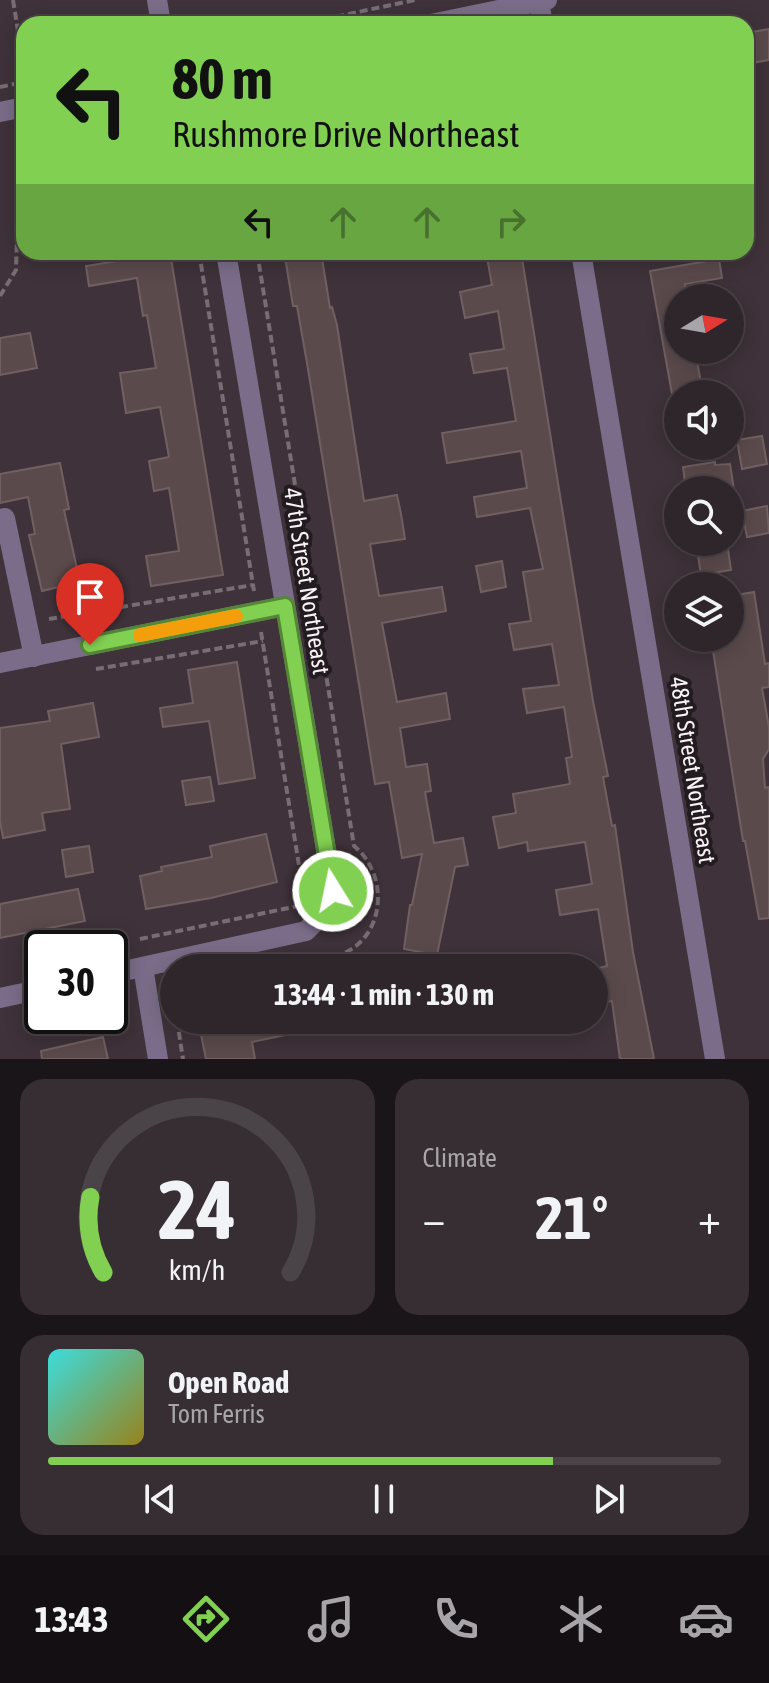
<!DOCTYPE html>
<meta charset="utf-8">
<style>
:root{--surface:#2f262c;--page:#372e34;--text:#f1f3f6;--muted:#a7a5a9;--line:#4a4348;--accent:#81d051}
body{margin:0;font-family:"Asap Condensed",sans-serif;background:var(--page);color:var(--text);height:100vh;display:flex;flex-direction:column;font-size:30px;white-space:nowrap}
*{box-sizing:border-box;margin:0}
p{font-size:26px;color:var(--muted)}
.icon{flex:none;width:44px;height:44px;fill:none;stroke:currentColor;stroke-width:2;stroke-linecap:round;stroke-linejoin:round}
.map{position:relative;height:1059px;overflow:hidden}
.sheet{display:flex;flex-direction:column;gap:20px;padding:20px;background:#1a1518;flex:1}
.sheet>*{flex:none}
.guide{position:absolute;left:16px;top:16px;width:738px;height:244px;border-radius:24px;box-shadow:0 4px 20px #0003,0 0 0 2px var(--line);background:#81d051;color:#111;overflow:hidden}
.needle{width:52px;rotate:79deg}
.controls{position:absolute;left:664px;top:284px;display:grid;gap:16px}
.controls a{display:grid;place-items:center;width:80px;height:80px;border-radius:50%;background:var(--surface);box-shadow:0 4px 20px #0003,0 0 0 2px var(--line);font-size:40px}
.speed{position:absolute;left:24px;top:930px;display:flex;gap:16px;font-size:40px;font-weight:700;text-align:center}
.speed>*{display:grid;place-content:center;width:104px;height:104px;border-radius:50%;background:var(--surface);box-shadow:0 4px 20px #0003,0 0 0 2px var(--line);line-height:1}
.speed .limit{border:4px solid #111;border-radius:12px;background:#fff;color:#111}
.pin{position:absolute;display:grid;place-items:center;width:68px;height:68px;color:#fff;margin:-82px -34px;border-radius:50% 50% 50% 0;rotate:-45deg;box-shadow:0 0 8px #0007}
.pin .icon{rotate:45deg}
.me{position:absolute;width:88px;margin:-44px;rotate:350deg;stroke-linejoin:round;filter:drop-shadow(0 0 6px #0008)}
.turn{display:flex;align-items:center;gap:28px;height:168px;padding:0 24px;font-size:36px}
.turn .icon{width:104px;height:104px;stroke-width:2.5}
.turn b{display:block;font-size:56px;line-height:68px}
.lanes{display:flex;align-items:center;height:76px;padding:0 24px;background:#0003;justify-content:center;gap:40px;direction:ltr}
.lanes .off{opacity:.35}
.big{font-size:60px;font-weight:700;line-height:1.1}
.sheet .tile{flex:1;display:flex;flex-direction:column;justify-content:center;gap:12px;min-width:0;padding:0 28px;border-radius:24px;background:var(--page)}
.sheet .dial{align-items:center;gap:0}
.dial svg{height:208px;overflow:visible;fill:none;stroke:var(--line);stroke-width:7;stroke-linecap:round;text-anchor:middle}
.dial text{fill:var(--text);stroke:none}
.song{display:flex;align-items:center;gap:24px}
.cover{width:96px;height:96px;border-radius:12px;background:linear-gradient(135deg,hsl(180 70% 55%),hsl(50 70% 35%))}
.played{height:8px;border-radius:4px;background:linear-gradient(90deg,var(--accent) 75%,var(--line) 75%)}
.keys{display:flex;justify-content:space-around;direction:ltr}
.heat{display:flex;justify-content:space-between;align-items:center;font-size:44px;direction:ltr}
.sheet .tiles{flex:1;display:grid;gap:20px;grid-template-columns:1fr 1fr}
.tile:last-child{grid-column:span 2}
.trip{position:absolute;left:160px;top:954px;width:448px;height:80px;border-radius:40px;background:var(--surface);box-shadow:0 4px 20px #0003,0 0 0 2px var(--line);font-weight:700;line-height:80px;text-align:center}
.tabs{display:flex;height:128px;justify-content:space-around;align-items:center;background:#130f12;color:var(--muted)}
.tabs .icon{width:56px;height:56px}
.tabs .selected{color:var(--accent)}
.tabs b{font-size:36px;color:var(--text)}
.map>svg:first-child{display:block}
.building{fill:#5b4a4c;stroke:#716062;stroke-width:2}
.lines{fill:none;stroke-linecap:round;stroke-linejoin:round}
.path{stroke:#796d74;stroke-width:4;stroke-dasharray:8 4;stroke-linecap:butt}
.minor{stroke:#7b6d89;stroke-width:20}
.route-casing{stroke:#548735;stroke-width:20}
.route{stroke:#81d051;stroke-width:14}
.slow{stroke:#f59e0b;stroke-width:14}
.labels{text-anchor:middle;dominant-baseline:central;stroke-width:8;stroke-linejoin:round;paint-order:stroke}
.street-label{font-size:24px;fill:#f9f1f6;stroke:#221c20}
</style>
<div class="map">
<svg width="769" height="1059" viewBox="0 0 769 1059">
<rect width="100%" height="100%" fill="#3f323a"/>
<g class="building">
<path d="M769,29V60L746,64V33Z"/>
<path d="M135,252H170L223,575L151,586L146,556L179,551L169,488L154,491L149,461L169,457L160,407L126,413L120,373L156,368L147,315L143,316L137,278L89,286L86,266L136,258Z"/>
<path d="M318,252H321L330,308L332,307L337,325L364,501L397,495L401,514L405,539L370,544L379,596L442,587L446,611L382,623L397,702L446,693L450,719L400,728L406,767L427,764L431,791L425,792L434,843L463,838L468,865L455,867L437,955L404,949L410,905H412L422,854L402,858L389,782L375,784L308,369L297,306H293L285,257Z"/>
<path d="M486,252H521L593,701L608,776L603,777L612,826L615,825L633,952L654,1059H620L612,1001L594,1004V969L607,966L598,909L560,915L556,890L592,884L585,842L528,851L527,842L499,848L493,817L516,813L513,794L570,784L566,758L572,757L564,707L527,713L523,689L559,685L552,644L514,650L509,624L531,621L523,572L543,569L530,508L477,517L474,497L527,488L521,451L447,463L442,433L516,421L507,368L474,373L470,354L504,349L498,311L465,318L460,292L492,285Z"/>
<path d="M719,259L722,278L685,284L688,298H678V350H695L703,394H672L650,271Z"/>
<path d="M30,333L37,368L0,375V338Z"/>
<path d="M762,436L767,464L742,469L737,440Z"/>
<path d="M715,462V465L730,464L734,490H686L683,467Z"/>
<path d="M60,463L69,509L64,510L80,582L42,591L29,535L35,534L28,497L0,503V474Z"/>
<path d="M767,506L769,533L747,537L742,511Z"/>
<path d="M696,542H727L731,570L701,575Z"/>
<path d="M502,561L506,587L481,592L476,566Z"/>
<path d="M754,592L765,664L769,663V687L762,688L769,727V749L763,759L765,788L769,787V918L759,919L745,841H743L711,638H730V596Z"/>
<path d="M237,662L255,778L219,784L209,721L163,727L160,708L193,703L188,670Z"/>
<path d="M93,703L99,737L61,744L70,809L42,813L45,830L3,838L0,821V728L50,721L48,711Z"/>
<path d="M210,777L214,801L186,805L182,781Z"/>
<path d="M266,834L277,882L211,898L146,909L140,876L162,871L161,867L212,857L210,846Z"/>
<path d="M89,846L93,872L66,877L62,850Z"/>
<path d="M78,889L85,921L0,938V904Z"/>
<path d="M198,1020H314L315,1029L252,1042L255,1059H206Z"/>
<path d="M103,1037L108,1059H42L41,1051Z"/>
</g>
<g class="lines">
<g class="path">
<path d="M13,0L24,68"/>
<path d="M301,24L415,0"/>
<path d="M0,87L24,82"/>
<path d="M199,252L254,591"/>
<path d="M257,252L354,846C384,870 387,921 356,946C337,961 307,963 283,968"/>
<path d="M0,296L16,270L20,140L24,139"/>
<path d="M49,619L253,585"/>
<path d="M261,632L304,896"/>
<path d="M96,669L263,641"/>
<path d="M140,939L298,906"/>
<path d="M172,991L174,1003"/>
<path d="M177,1020L183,1059"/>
</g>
<g class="minor">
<path d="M157,0L161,24"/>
<path d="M539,2L543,24"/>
<path d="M431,24L547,0"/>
<path d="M0,112L24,107"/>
<path d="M581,252L715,1059"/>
<path d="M0,519L5,518L34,657"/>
<path d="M0,663L285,606"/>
<path d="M143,967L158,1059"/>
<path d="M110,974L306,931L321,916L333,891L226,252"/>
<path d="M0,998L42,989"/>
</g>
</g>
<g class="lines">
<defs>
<path id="route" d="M90,645L285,606L333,891"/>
</defs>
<use href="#route" class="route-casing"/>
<use href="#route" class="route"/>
<path class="slow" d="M140,635L236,616"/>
</g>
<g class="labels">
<g class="street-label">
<text transform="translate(307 581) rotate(81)">47th Street Northeast</text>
<text transform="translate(693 770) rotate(81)">48th Street Northeast</text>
</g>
</g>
</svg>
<div class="controls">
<a><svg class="needle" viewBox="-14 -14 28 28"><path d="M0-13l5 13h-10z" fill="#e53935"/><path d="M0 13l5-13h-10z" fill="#a7a5a9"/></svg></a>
<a><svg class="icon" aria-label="sound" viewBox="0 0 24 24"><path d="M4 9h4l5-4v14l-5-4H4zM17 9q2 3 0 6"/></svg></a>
<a><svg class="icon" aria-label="search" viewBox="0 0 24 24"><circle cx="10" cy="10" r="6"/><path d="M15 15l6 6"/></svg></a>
<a><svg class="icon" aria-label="layers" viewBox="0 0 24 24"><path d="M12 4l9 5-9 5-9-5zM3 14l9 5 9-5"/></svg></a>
</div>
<div class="speed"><div class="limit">30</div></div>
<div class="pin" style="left:90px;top:645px;background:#d93025"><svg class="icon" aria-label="arrive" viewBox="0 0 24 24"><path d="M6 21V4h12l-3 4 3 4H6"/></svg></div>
<svg class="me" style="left:333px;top:891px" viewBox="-20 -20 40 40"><circle r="17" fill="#81d051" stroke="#fff" stroke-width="3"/><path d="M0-11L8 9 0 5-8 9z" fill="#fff"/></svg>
<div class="trip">13:44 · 1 min · 130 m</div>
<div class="guide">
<div class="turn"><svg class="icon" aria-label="left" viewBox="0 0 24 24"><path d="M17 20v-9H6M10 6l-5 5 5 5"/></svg><div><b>80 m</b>Rushmore Drive Northeast</div></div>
<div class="lanes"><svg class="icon" aria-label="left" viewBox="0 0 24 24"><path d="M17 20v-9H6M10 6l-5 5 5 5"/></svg><svg class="icon off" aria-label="ahead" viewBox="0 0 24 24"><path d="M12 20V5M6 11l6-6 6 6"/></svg><svg class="icon off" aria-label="ahead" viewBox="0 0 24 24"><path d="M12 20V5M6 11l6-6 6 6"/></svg><svg class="icon off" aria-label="right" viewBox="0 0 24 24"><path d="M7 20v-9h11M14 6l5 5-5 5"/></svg></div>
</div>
</div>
<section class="sheet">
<div class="tiles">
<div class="tile dial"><svg viewBox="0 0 100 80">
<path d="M14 69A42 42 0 1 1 86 69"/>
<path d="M14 69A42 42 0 0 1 9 40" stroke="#81d051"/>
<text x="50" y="56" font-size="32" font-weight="700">24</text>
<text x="50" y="72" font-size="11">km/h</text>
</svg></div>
<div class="tile"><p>Climate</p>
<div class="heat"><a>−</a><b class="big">21°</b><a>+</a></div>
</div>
<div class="tile">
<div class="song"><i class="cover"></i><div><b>Open Road</b><p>Tom Ferris</p></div></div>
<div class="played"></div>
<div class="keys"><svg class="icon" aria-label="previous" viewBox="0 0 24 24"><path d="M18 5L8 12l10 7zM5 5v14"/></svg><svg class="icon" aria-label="pause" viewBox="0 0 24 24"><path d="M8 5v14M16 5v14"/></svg><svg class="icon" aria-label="next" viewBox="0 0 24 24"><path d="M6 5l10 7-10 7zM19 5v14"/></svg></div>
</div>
</div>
</section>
<nav class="tabs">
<b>13:43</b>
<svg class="icon selected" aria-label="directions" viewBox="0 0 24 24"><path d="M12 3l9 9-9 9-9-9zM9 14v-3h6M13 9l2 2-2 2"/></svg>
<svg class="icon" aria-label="music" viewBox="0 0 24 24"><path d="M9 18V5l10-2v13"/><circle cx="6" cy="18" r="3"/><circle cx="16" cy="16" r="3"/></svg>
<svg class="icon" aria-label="phone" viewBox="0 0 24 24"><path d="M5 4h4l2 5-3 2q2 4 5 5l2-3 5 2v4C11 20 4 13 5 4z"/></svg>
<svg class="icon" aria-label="climate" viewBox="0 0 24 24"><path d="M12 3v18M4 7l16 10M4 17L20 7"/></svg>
<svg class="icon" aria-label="car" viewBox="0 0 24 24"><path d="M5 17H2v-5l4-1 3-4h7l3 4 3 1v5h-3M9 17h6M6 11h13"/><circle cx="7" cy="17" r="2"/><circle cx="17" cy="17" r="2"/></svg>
</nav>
